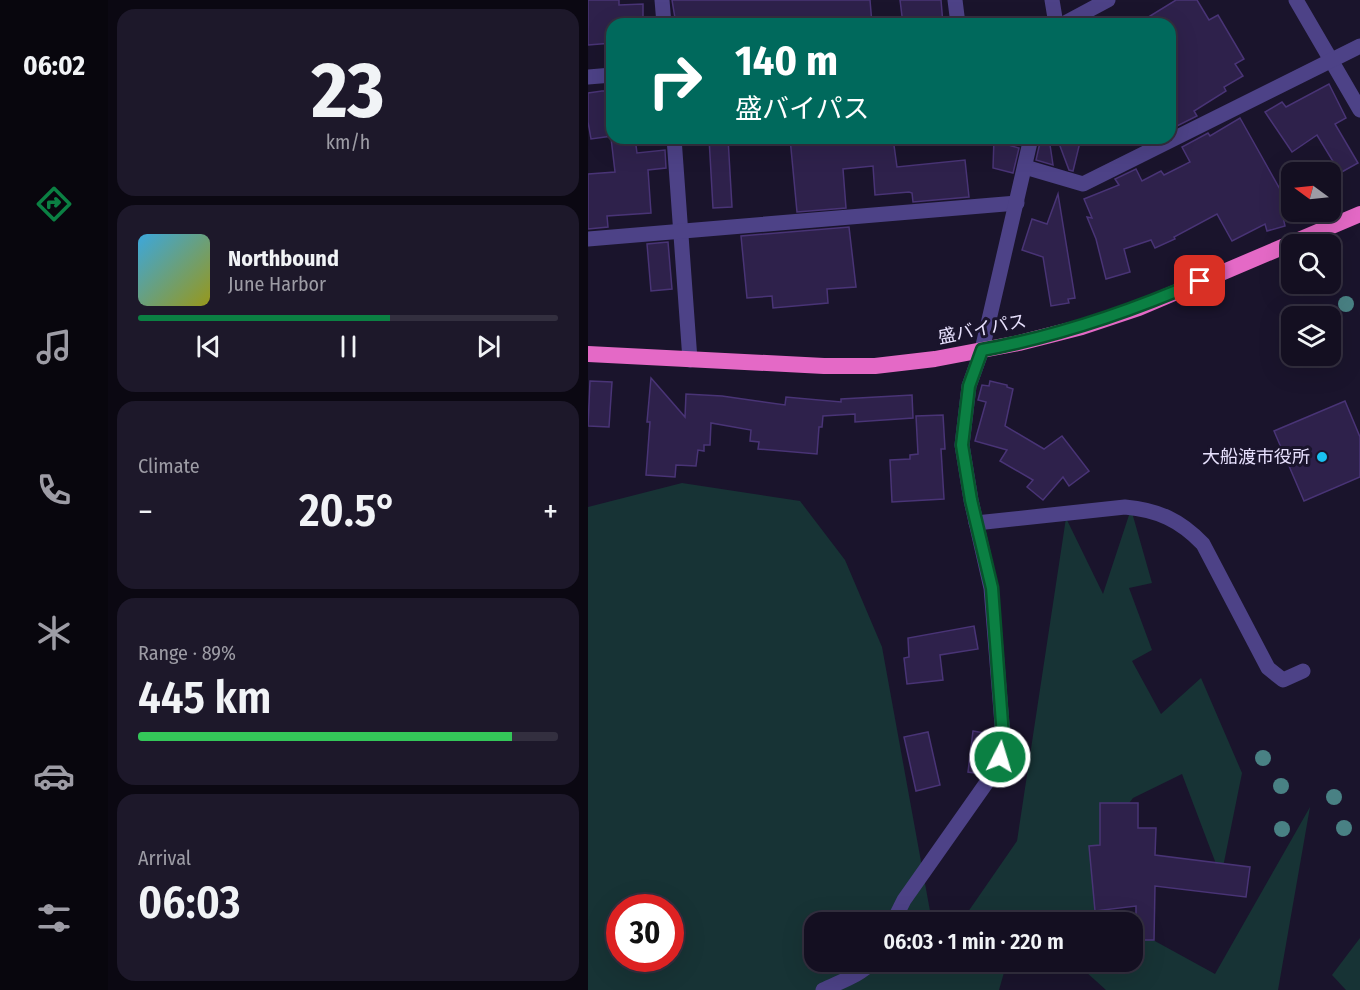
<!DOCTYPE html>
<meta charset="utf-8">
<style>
:root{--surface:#140f21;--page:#1d182a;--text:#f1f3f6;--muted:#9d9ca5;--line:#332f3f;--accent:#0b8043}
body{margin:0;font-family:"Fira Sans Condensed","Noto Sans JP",sans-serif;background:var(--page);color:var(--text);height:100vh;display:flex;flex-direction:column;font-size:22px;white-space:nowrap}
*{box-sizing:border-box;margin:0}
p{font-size:20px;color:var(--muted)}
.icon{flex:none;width:33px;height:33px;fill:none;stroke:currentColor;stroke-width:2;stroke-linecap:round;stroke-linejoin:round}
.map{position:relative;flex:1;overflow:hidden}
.sheet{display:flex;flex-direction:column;gap:9px;padding:9px;background:#0b0812;width:480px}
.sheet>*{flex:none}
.banner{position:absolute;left:18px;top:18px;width:570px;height:126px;border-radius:18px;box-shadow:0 6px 24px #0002,0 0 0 2px var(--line);background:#00695c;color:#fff;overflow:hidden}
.needle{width:39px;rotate:285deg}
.tools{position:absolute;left:693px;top:162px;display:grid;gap:12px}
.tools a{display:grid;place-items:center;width:60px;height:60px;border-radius:12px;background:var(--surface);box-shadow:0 6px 24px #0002,0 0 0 2px var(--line);font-size:30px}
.speed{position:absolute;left:18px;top:894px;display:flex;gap:12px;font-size:30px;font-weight:700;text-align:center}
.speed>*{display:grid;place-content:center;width:78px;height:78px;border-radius:50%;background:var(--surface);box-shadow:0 6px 24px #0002,0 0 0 2px var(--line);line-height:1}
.speed .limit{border:9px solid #d22;background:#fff;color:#111}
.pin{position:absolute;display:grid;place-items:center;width:51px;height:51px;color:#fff;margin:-26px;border-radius:12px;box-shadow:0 3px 9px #0006}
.me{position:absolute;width:66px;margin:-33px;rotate:5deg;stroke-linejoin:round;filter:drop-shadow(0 0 4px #0008)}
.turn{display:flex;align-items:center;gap:21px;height:126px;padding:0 30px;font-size:27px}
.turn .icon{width:78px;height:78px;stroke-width:2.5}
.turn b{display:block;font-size:42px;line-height:51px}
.big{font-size:45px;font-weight:600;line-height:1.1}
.sheet .widget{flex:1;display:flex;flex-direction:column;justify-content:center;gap:9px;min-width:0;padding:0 21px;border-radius:18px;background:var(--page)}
.sheet .dial{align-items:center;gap:0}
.dial b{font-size:78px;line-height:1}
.song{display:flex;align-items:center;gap:18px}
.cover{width:72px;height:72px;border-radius:9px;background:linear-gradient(135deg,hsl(200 70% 55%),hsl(60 70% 35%))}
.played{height:6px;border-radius:3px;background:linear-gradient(90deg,var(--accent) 60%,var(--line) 60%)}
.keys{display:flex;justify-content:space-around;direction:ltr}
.heat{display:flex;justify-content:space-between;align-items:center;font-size:33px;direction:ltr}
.charge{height:9px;border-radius:4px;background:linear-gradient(90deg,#34c759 89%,var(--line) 0)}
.trip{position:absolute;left:216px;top:912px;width:339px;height:60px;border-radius:18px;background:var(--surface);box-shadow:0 6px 24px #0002,0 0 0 2px var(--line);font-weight:600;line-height:60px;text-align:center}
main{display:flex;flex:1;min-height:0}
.tabs{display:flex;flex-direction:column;width:108px;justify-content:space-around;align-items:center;background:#08060d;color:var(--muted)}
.tabs .icon{width:42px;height:42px}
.tabs .on{color:var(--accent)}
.tabs b{font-size:27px;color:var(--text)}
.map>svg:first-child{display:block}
.green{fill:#173335;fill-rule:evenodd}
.building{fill:#2e214b;stroke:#493476;stroke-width:1.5}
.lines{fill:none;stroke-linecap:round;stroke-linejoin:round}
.minor{stroke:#4d4287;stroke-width:15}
.trunk{stroke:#e469c6;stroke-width:16}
.tree{fill:#498184}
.route-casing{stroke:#07532c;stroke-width:15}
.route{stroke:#0b8043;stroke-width:10}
.poi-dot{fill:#19c1f0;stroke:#1a142c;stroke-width:2}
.labels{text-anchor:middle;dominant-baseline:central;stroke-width:6;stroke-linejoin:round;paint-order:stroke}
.street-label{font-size:18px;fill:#e7e0fd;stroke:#1a142c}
.poi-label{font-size:18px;fill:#e7e0fd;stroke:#1a142c;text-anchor:end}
</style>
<main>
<nav class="tabs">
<b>06:02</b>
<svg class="icon on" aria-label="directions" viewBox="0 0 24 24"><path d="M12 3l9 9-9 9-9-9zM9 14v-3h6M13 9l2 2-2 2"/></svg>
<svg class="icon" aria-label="music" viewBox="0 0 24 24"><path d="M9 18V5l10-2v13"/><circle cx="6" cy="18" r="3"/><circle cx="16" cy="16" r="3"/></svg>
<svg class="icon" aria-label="phone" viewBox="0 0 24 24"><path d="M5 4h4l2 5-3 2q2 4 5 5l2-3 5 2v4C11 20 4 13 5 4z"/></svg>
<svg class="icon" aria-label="climate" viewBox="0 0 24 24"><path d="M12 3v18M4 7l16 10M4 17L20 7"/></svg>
<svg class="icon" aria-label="car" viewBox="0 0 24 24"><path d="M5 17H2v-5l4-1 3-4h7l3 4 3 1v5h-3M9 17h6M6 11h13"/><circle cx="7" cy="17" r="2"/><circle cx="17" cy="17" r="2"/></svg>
<svg class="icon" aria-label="filters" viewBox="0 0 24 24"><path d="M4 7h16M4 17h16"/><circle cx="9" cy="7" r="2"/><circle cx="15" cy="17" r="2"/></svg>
</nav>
<section class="sheet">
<div class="widget dial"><b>23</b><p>km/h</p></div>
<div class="widget">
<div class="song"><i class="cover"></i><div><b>Northbound</b><p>June Harbor</p></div></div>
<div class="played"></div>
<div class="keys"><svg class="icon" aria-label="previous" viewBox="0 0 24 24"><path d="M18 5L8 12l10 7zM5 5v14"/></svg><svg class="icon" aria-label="pause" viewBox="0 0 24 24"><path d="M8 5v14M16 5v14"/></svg><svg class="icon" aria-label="next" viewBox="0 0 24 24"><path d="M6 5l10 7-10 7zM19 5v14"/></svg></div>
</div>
<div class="widget"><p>Climate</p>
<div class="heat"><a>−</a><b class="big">20.5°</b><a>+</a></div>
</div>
<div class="widget"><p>Range · 89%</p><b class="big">445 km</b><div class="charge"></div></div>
<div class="widget"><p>Arrival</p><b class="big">06:03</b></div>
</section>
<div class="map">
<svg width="772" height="990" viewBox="0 0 772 990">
<rect width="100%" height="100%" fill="#1a142c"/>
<g class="green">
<path d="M94,483L212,501L257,560L294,647L344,922H226V962H419L411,990H0V507ZM32,908H82V958H32Z"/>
<path d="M543,509L564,583L541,588L564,650L544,661L573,714L613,678L654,773L633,877L594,774L545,798L513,840L521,916L532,922H446L434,911L430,922H373L429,841L478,518L515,594Z"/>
<path d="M722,807L690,990H518L487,962H544L545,929L627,974Z"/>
<path d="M772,938V990H758L744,975Z"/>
</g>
<g class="building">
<path d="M0,0H31V5L55,4V24H24V43L0,45Z"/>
<path d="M84,0H282L284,24H88Z"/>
<path d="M312,0H353L355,24H315Z"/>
<path d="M588,0H609L621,20L630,15L656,59L647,64L655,76L636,87L638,91L606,111L609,116L589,126L582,114V24H549Z"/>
<path d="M741,84L758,118L747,124L770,163L752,173L729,135L704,152L677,112L694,102L698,107Z"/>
<path d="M14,91H24V136L3,139L0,122V93Z"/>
<path d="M652,118L698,200L692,203L697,226L679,231L677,224L644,241L629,214L586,237L587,239L567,248L563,240L536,249L542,272L518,279L508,239L499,217L504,218L496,199L531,185L527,179L548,169L554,181L573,171L576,175L602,162L594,147L620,133L622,136Z"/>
<path d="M23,138H47L49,153L77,150L78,168L60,170L63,213L19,216L20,227L0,229V174L27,172Z"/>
<path d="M121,138H140L144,207L125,208Z"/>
<path d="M202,138H222V142L251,139V141L267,139L268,142L305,138L309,167L377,160L381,197L325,202L324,193L321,192L287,195L285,166L255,169L258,208L209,212Z"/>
<path d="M406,138H420V145L431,148L425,173L405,168Z"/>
<path d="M453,138H461L465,165L448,160Z"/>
<path d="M469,138H493L485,171L481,170Z"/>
<path d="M470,194L487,298L480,299L481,303L463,306L455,257L434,250L444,219L459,224Z"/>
<path d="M261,227L268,287L239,289L240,303L185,308L184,296L159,298L153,236Z"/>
<path d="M80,242L84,289L63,291L59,244Z"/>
<path d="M63,378L97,417L98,394L134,396L197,405L198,397L253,402V399L324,395L325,418L267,422V414L235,416L234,427H231L229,454L170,449L171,442L162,441L163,430L123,423L122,445H116V451L110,450L108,466L88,465L87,477L58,475L62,422H59Z"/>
<path d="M2,381L24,382L21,427L0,426Z"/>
<path d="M402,381L419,385V387L425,389L417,426L456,449L474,436L501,471L481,486L475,477L455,500L439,487L445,480L412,461L419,450L387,441L398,402L390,400L394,385L401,386Z"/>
<path d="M757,401L772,437V477L716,501L686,431Z"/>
<path d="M355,415L357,449H353L356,499L304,502L302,460L322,459V455L330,454L328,416Z"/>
<path d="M386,626L390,649L352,655L355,680L319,684L316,658L321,657L320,638Z"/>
<path d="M385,731L403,734L400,761L393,774L380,772Z"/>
<path d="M340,732L352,785L328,791L316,737Z"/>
<path d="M512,803H550V828H568L567,855L662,867L658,897L567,886L566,940H548V906L507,911L501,846L512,845Z"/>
</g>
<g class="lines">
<g class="minor">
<path d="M74,0L76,24"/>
<path d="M367,0L370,24"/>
<path d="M464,0L468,24"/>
<path d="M708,0L772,110"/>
<path d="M475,24L520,0"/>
<path d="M0,77L24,75"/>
<path d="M86,138L102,360"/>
<path d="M437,167L495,184L772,46"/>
<path d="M0,239L429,203"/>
<path d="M388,523L537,507C570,510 592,520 615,544L680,668L695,680L715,671"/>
<path d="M305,922L316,900L404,775L412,757L415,737L403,588L383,500L374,445L381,386L394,350L443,138"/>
<path d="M235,990C251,982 273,975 284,962"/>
</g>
<path class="trunk" d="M0,354L236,366H287L347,359L431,343L494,327L551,308L772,214"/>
</g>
<g class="tree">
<circle cx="758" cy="304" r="8"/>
<circle cx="675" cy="758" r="8"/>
<circle cx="693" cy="786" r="8"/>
<circle cx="746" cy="797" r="8"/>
<circle cx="756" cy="828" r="8"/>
<circle cx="694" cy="829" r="8"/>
</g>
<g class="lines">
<defs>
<path id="route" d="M412,757L415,737L404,588L383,500L374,445L381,386L394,350C471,336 541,312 612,281"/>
</defs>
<use href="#route" class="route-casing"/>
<use href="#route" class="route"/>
</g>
<circle class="poi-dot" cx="734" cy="457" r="6"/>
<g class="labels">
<g class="street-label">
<text transform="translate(394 329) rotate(-11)">盛バイパス</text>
</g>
<g class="poi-label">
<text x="722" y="457">大船渡市役所</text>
</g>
</g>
</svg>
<div class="tools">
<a><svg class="needle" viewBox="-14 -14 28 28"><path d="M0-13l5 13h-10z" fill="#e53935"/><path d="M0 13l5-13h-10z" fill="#9d9ca5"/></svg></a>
<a><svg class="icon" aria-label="search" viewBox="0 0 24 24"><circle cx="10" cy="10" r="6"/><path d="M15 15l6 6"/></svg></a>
<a><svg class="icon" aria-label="layers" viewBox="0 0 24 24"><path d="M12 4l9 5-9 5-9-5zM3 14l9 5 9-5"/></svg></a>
</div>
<div class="speed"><div class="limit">30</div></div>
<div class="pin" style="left:612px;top:281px;background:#d93025"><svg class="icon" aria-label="arrive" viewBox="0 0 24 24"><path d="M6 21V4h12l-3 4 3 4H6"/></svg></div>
<svg class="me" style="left:412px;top:757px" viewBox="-20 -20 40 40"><circle r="17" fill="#0b8043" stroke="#fff" stroke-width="3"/><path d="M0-11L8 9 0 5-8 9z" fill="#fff"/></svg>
<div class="trip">06:03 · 1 min · 220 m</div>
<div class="banner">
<div class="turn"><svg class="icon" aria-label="right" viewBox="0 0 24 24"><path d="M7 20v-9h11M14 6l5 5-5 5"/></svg><div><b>140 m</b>盛バイパス</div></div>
</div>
</div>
</main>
